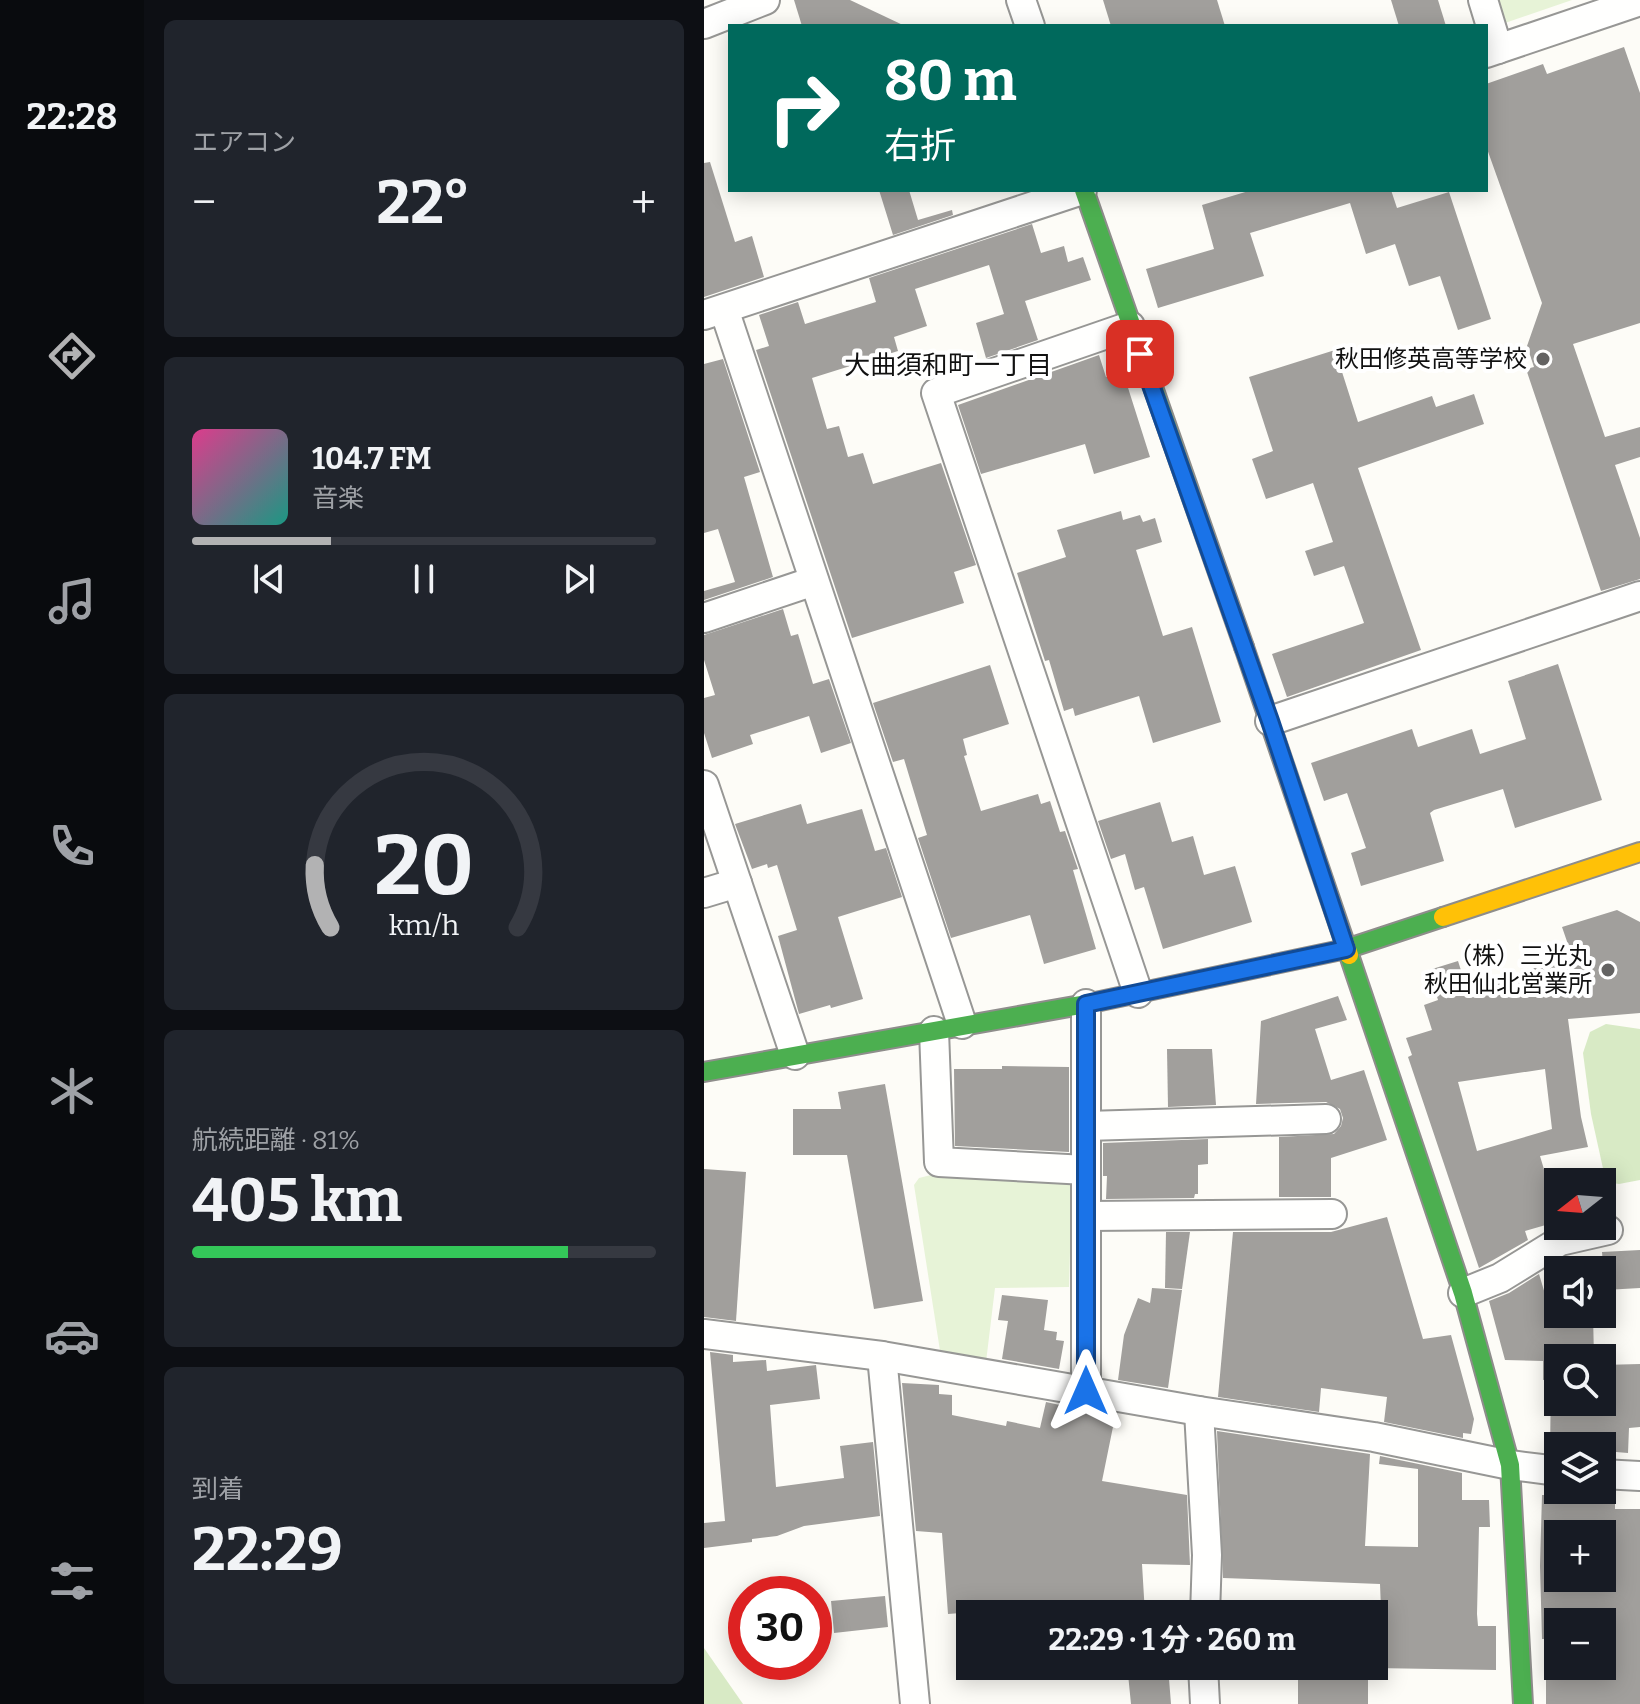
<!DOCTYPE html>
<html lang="ja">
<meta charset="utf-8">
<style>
:root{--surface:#171b24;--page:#20242c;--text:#f1f3f6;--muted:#9ea1a6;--line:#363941;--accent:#b2b2b3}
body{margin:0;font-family:Bitter,"Noto Sans JP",serif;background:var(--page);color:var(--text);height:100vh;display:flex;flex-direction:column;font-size:30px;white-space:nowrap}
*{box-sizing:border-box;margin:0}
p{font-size:26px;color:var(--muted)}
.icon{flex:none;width:44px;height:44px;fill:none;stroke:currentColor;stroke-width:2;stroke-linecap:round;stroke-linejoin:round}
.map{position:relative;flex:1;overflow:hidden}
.drawer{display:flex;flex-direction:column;gap:20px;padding:20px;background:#0d0f14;width:560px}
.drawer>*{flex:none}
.banner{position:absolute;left:24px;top:24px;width:760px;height:168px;border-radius:0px;box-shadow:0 4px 20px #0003;background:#00695c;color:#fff;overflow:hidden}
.needle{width:52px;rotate:253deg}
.tools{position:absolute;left:840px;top:1168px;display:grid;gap:16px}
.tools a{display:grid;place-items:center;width:72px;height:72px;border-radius:0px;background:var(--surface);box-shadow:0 4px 20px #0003;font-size:40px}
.speed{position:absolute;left:24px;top:1576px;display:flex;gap:16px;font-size:40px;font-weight:700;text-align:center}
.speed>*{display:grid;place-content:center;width:104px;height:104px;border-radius:50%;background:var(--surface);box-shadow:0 4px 20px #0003;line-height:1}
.speed .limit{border:12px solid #d22;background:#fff;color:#111}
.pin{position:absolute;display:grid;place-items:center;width:68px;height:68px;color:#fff;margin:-34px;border-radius:16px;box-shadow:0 4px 12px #0006}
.me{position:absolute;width:88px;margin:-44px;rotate:0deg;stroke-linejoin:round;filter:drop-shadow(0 0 6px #0008)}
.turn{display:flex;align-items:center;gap:28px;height:168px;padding:0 24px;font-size:36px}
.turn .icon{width:104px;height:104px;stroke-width:2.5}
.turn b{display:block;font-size:56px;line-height:68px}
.big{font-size:60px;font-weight:700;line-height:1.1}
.drawer .tile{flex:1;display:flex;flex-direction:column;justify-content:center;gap:12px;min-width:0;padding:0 28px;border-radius:12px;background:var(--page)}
.drawer .dial{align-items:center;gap:0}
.dial svg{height:208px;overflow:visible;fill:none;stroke:var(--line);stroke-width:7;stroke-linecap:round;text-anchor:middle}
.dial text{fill:var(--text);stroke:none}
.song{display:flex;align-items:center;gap:24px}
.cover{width:96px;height:96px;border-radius:12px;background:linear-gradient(135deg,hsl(330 70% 55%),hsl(170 70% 35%))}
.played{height:8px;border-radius:4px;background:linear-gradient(90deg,var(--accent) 30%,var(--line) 30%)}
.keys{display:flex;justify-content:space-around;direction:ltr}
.heat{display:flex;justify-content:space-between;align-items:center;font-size:44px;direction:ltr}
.charge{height:12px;border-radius:6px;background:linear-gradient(90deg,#34c759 81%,var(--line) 0)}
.trip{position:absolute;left:252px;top:1600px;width:432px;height:80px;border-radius:0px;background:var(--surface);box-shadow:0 4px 20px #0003;font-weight:700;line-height:80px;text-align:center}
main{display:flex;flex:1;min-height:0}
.menu{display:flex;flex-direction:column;width:144px;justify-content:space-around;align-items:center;background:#090b0e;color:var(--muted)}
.menu .icon{width:56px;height:56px}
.menu .current{color:var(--accent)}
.menu b{font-size:36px;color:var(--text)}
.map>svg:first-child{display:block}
.green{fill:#e7f3d7}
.forest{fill:#d8eac5}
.building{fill:#a19f9c;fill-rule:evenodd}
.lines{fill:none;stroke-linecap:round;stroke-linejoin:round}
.street-casing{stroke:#979795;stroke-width:32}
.fast-casing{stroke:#8e8d8b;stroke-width:22}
.slow-casing{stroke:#8e8d8b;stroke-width:22}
.street{stroke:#fffffe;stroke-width:28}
.fast{stroke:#4caf50;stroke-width:18}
.slow{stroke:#ffc107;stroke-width:18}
.route-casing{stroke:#114b97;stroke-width:20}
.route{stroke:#1a73e8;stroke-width:14}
.poi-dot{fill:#646362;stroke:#fff;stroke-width:3}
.labels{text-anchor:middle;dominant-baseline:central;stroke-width:8;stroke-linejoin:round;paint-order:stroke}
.poi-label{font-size:24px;fill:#111;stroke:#fff;text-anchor:end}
.neighbourhood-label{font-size:26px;fill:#111;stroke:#fff}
</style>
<main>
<nav class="menu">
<b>22:28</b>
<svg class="icon current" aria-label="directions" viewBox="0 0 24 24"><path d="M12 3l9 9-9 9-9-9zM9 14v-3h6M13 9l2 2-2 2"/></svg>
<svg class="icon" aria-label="music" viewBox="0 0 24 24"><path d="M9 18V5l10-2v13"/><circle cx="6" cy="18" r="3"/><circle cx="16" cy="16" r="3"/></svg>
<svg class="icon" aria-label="phone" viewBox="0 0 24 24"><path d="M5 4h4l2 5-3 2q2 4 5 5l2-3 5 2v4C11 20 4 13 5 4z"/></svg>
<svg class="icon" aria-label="climate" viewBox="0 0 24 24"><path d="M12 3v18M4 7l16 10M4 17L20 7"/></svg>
<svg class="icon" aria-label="car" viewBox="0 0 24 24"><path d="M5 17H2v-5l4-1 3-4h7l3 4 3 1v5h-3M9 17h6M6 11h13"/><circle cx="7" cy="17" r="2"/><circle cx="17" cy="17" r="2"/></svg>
<svg class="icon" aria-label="filters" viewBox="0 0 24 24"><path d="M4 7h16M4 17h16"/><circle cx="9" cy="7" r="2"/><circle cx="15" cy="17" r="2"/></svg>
</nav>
<section class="drawer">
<div class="tile"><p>エアコン</p>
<div class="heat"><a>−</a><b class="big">22°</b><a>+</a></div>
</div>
<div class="tile">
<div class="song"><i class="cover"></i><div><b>104.7 FM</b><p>音楽</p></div></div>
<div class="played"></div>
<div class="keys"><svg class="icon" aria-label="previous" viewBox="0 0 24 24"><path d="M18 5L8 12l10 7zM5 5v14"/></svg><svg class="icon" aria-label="pause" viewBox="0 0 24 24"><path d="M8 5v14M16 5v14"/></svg><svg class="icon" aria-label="next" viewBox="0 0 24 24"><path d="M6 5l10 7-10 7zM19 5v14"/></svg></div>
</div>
<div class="tile dial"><svg viewBox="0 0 100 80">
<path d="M14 69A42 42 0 1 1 86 69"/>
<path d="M14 69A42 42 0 0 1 8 45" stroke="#b2b2b3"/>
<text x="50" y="56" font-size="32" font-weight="700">20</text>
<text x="50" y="72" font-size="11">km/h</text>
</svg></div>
<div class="tile"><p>航続距離 · 81%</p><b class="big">405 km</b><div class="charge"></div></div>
<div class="tile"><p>到着</p><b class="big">22:29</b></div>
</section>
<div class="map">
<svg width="936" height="1704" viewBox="0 0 936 1704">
<rect width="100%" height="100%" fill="#fdfcf7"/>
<g class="green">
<path d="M793,0H868L801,23Z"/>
<path d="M231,1174L368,1181L365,1287L291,1288L282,1362L237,1357L210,1185L215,1178Z"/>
</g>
<g class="forest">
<path d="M902,1024L936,1029V1180L915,1184L902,1182L887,1114L879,1053L886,1032Z"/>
<path d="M0,1648L39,1704H0Z"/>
</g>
<g class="building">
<path d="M90,0H146L201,26H98Z"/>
<path d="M399,0H513L521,26H407Z"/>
<path d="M687,0H734L742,26H695Z"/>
<path d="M920,47L936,93V323L869,344L901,437L936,427V457L911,465L936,538V579L897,591L822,369L830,367L823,346L838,303L782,146V84L839,64L843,74Z"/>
<path d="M6,162L31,242L48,236L60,277L0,297V163Z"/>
<path d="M175,190H205L214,220L248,210L249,215L189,235Z"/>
<path d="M548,190H687L693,208L745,192L787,319L754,330L736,276L705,286L691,244L662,254L646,203L546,233L560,276L454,308L442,269L510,249L498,205Z"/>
<path d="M328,224L337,253L360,246L364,262L379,257L387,280L321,301L334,340L282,358L272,323L300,314L285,265L211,289L223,326L190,337L194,351L108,378L123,429L135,426L144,457L159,453L169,484L237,463L272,565L250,572L260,603L148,638L52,350L65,346L55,315L94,302L101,324L172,302L165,278Z"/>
<path d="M631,350L654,422L728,396L732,407L770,394L780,424L654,468L717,650L583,697L568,654L660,623L640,566L610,576L601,551L629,542L609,483L562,499L548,459L569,451L545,377Z"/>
<path d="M395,355L402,377L419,372L446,457L390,474L381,444L277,474L254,405Z"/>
<path d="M19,359L56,472L40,477L69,577L0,600V591L31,582L14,529L0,533V364Z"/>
<path d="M417,511L419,520L436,515L439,522L451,518L458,542L432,550L459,636L488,627L517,722L449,743L435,696L371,716L369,708L360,711L345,660L341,661L313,573L362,557L353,530Z"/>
<path d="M79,609L87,636L94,634L109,684L125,679L147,743L117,753L105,716L46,735L49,744L8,758L0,733V698L11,695L0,660V635Z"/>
<path d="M854,664L898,800L811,828L799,789L730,810L726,813L740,861L657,886L647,853L662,848L643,793L620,801L607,763L708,729L714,747L768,729L776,754L822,739L804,681Z"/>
<path d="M286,665L305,724L259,739L263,755L260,756L277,811L334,794L337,804L346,801L356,832L361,831L374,869L369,870L392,949L340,964L326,915L247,938L214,838L223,835L200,759L189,762L169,703Z"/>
<path d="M456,802L468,842L489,836L500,875L531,866L548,922L459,949L440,887L431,890L421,854L407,859L394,821Z"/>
<path d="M97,804L103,824L158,809L171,851L182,848L198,897L134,917L159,999L127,1008L126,1005L95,1014L74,936L93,930L73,865L64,868L63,864L48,869L31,824Z"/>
<path d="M913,910L936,922V1013L864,1019L877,1117L884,1147L836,1156L851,1206L847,1207L852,1222L821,1231L824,1240L775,1268L704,1057L708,1055L702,1038L728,1030L720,1005L734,1000L725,970L754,961L763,989L868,956L858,927ZM841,1069L848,1129L773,1151L754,1082Z"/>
<path d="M634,996L643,1020L611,1029L627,1080L660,1070L683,1140L627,1158V1197H575V1137L630,1134L637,1126L639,1118L636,1109L622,1102L552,1104L557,1021Z"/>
<path d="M463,1049H508L512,1105L464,1107Z"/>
<path d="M298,1066L365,1067V1152L251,1146L250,1069H298Z"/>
<path d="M181,1084L219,1301L170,1309L143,1155H89V1109H137L134,1092Z"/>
<path d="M504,1139V1164L494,1165V1194H491L490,1198L402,1199L403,1176H399V1143Z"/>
<path d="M0,1169L42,1172L32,1321L0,1317Z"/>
<path d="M683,1217L719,1339L747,1335L770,1419L767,1434L759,1433V1438L680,1422L683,1397L617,1388L615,1412L514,1397L529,1232H627Z"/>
<path d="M462,1232H486L478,1289L461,1288Z"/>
<path d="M936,1250V1288L901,1290L898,1252Z"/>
<path d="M835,1274L847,1314H889L890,1358H854V1402H898V1365L936,1364V1427L925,1428L924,1453L912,1452V1458L898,1457V1446H854V1454L846,1453L847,1379L839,1380V1361L801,1360L785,1301L805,1293Z"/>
<path d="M448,1288L478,1290L464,1388L414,1380L420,1335L434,1298L446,1303Z"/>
<path d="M298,1295L344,1300L340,1330L353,1332L352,1340L360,1341L355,1369L298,1359L304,1321L294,1320Z"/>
<path d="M6,1352L29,1355V1362L62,1360L63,1371L112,1365L116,1399L66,1405L72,1487L140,1478L136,1446L169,1442L176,1516L100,1526L73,1536L48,1539V1542L0,1548V1523L21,1521Z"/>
<path d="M198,1383L235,1385V1394L248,1395V1415L302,1426L303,1421L336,1428L342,1402L411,1417L398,1481L483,1495L486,1565L438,1564L441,1614H344V1606L244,1614L238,1533L212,1531Z"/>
<path d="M513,1431L666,1454L661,1546L714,1547V1469L675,1464L676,1456L758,1473V1500H785L786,1527H775L773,1614L774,1626H792V1670L670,1668V1634H678L676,1584L519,1578Z"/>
<path d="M845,1487L854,1488V1490L911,1492V1509H936V1704H842V1639H838L836,1566L838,1495H845ZM854,1534H898V1578H854ZM854,1622H898V1666H854Z"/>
<path d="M181,1596L184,1627L130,1633L127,1601Z"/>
<path d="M430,1666H464L467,1704H427L424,1674L430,1673Z"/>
<rect x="594" y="1666" width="70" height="38"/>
</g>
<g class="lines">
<defs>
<g id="street">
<path d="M317,0L326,26"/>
<path d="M779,0L794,49"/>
<path d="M0,24L61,0"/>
<path d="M782,53L936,1"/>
<path d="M20,309L258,1024"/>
<path d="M0,315L378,190"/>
<path d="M426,326L232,393L434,993"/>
<path d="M0,618L110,581"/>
<path d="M566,721L936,596"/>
<path d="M0,785L91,1055"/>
<path d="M0,893L33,883"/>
<path d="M230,1031L235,1162L382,1170"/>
<path d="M382,1126L622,1119"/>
<path d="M383,1216L628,1214"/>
<path d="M759,1293L796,1278L856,1241L904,1230"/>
<path d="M0,1334L178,1356L495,1411L670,1437L806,1465L854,1471"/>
<path d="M178,1356L211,1704"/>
<path d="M382,1391V1004"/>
<path d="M495,1411L503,1555L501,1614"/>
<path d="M898,1474L936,1476"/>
<path d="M499,1666L501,1704"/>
</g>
<g id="fast">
<path d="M380,190L540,647"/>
<path d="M645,955L759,1293L806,1465L819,1704"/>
<path d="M0,1072L382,1004L642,949L739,917"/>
</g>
<g id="slow">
<path d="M540,647L645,955"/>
<path d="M739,917L936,852"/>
</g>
</defs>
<use href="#street" class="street-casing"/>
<use href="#fast" class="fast-casing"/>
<use href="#slow" class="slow-casing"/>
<use href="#street" class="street"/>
<use href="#fast" class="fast"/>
<use href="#slow" class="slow"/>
</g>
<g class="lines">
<defs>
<path id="route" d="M382,1391V1004L642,949L566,721L436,354"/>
</defs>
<use href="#route" class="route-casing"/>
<use href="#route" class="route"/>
</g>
<g class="poi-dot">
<circle cx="839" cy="359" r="8"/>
<circle cx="904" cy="970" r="8"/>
</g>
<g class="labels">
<g class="poi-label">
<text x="823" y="359">秋田修英高等学校</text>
<text x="888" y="956">（株）三光丸<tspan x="888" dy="28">秋田仙北営業所</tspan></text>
</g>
<g class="neighbourhood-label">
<text x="244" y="365">大曲須和町一丁目</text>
</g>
</g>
</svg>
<div class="tools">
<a><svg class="needle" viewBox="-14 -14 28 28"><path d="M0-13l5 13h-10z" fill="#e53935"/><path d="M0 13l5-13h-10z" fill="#9ea1a6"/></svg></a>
<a><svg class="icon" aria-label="sound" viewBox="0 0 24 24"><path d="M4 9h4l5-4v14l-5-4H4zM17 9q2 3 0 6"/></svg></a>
<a><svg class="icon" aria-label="search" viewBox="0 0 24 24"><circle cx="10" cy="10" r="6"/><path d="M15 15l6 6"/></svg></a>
<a><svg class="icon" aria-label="layers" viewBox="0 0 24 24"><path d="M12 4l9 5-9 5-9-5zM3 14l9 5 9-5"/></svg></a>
<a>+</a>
<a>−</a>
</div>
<div class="speed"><div class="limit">30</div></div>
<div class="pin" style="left:436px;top:354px;background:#d93025"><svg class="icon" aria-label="arrive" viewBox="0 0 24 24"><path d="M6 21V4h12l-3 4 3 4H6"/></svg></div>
<svg class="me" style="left:382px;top:1391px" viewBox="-20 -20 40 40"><path d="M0-17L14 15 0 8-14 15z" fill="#1a73e8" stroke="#fff" stroke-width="4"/></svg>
<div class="trip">22:29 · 1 分 · 260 m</div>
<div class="banner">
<div class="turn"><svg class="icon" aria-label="right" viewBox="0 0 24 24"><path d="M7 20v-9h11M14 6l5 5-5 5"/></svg><div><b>80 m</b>右折</div></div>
</div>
</div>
</main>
